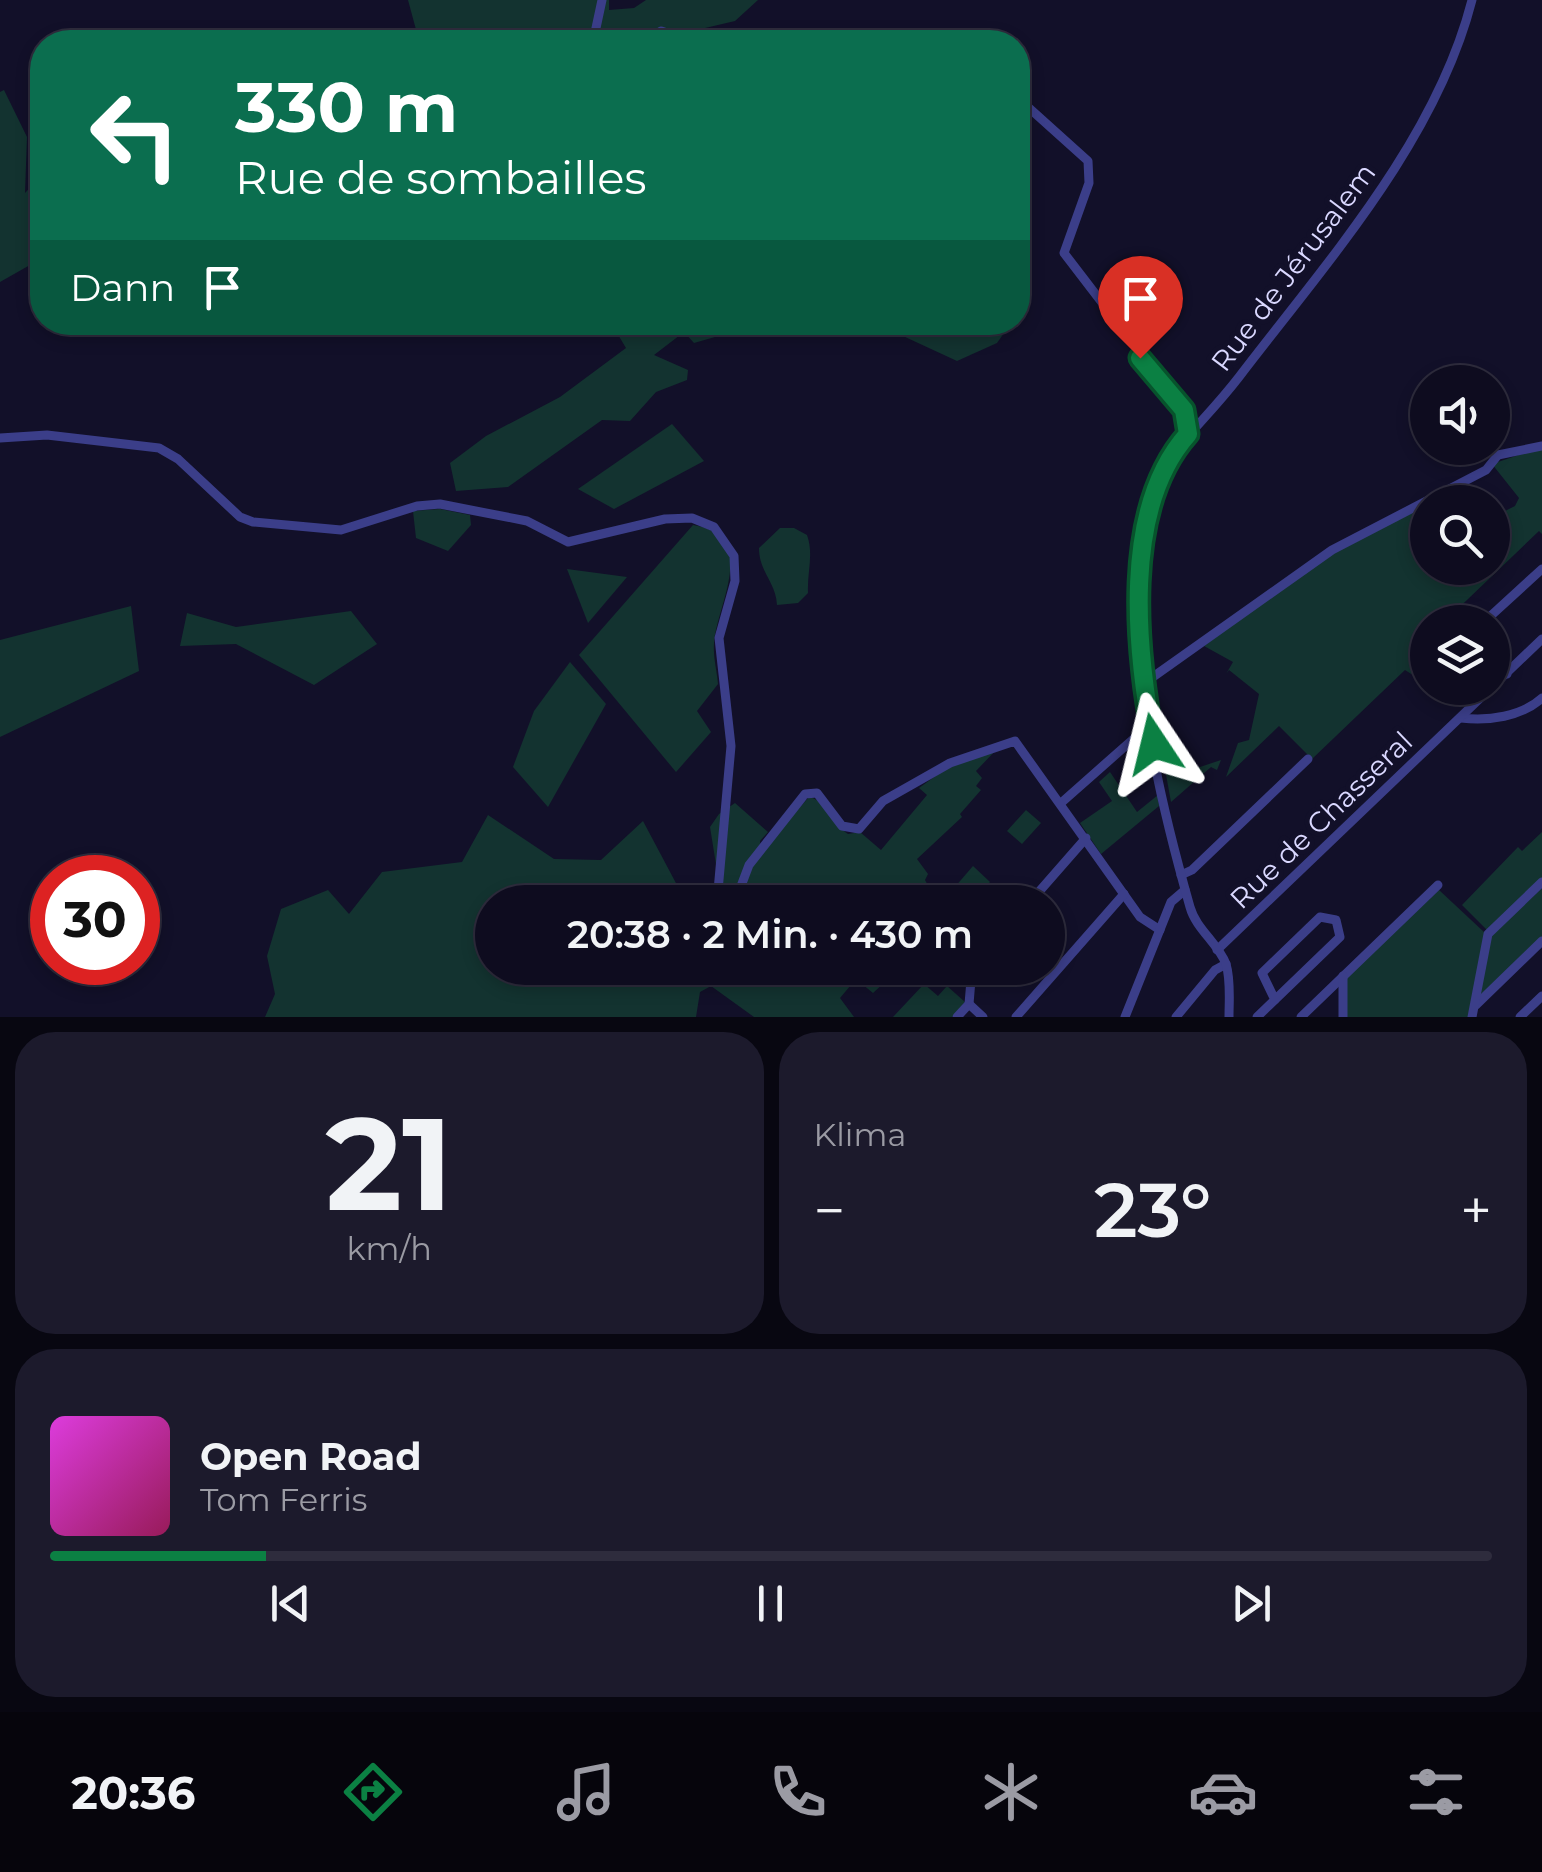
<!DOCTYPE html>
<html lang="de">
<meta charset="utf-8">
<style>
:root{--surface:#0e0c1f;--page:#1c1a2c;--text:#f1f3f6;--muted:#9b9ba4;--line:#2e2c3d;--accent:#0b8043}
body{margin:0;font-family:Montserrat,sans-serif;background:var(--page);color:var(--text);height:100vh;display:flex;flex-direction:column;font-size:38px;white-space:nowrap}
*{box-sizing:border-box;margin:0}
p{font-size:32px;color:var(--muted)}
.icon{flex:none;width:55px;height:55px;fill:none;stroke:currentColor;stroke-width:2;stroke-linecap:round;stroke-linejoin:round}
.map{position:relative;height:1017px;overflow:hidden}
.sheet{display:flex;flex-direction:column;gap:15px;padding:15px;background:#080711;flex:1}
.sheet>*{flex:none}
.top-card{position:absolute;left:30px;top:30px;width:1000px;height:305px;border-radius:40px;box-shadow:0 5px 15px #0003,0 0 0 2px var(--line);background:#0b6e4f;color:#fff;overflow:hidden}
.fabs{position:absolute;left:1410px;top:365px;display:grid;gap:20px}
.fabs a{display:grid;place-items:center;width:100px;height:100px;border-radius:50%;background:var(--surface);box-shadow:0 5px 15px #0003,0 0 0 2px var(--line);font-size:50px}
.speed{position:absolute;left:30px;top:855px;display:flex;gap:20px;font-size:50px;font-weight:700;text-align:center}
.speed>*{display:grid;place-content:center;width:130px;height:130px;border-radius:50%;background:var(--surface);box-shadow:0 5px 15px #0003,0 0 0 2px var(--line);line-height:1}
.speed .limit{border:15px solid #d22;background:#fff;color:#111}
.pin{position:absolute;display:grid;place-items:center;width:85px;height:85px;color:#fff;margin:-102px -42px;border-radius:50% 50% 50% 0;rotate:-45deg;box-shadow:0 0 10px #0007}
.pin .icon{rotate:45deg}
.me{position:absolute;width:110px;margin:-55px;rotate:350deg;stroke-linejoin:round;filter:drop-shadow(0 0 8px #0008)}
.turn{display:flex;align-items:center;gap:35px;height:210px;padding:0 40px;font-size:45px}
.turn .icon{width:130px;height:130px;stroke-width:2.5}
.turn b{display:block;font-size:70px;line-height:85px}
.then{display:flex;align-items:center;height:95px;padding:0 40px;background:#0003;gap:20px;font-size:38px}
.big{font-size:75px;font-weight:600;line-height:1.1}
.sheet .widget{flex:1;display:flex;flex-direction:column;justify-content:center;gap:15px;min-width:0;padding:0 35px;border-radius:40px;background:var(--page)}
.sheet .dial{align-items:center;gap:0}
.dial b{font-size:130px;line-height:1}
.song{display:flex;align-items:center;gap:30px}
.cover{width:120px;height:120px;border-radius:15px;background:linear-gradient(135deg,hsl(300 70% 55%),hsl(330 70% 35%))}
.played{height:10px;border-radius:5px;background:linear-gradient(90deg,var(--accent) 15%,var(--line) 15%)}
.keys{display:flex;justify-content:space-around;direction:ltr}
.heat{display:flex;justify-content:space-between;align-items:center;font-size:55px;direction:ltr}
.sheet .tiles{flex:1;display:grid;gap:15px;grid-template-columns:1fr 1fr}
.widget:last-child{grid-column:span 2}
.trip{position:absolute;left:475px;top:885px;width:590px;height:100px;border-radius:50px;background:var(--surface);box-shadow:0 5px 15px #0003,0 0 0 2px var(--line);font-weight:600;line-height:100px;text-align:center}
.menu{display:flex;height:160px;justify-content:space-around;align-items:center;background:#06050c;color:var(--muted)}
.menu .icon{width:70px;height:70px}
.menu .current{color:var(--accent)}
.menu b{font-size:45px;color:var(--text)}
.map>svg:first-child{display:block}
.green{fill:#133330}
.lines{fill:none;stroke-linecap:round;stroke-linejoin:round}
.minor{stroke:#3b3e89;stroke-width:9}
.route-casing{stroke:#07532c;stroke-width:25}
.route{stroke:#0b8043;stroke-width:18}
.labels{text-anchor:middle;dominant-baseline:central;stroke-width:10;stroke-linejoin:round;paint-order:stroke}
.street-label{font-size:28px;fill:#dad8ff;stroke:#121029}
</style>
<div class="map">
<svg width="1542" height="1017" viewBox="0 0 1542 1017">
<rect width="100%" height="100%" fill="#121029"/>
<g class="green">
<path d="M408,0H609V10L634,8L646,0H758L735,21L671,36L666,42H480L490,32L427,42L418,37Z"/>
<path d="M4,90L27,137L25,193L42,175V263L30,265L0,282V92Z"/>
<path d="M611,323H740L729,333L694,343L684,332L654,355L688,370L687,380L656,392L630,421L602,420L508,487L456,491L450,463L486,436L560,397L626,348Z"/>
<path d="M900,323V322L1011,323L997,343L957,361L903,336Z"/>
<path d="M672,424L704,461L614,509L578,489Z"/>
<path d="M1542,447V534L1539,531L1444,622H1428L1427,644L1411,660L1427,676V684L1405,670L1312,759L1279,726L1226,777L1238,743L1249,740L1259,694L1229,670L1226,674L1233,662L1204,646L1322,558L1449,490L1455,502H1428V568H1492L1493,517L1515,506L1519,498L1492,464Z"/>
<path d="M440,509L470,515L471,525L448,551L416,538L413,511Z"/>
<path d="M693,525C761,536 716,605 714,644C713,657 717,671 718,684L697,711L711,732L676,772L579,655Z"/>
<path d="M780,528H794L807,535C814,555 807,571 808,593L798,603L777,605C776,582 759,572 759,548Z"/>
<path d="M567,569L627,577L588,623Z"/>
<path d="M131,606L139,671L0,737V640Z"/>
<path d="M351,611L377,644L314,685L236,644L180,646L187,613L236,627Z"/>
<path d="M570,662L606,704L548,807L513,767L534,711Z"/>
<path d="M1181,745L1191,770L1221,760L1217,770L1211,767L1171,802L1161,747Z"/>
<path d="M997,749L976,771L982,778L976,786L981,790L960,814L962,817L917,859L928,874L925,880L937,902H722L710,827L719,814L735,803L768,832L760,841L761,851L809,797C826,800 833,824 848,834L860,832L881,850L927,795L919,788L952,764Z"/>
<path d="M1110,772L1137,812L1158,795L1159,806L1101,854L1080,823L1112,801L1099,782Z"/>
<path d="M1026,810L1041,823L1022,844L1007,831Z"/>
<path d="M488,815L554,859L601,860L643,821L686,902H492V968H885V982L873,993L856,979L840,998L854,1017H754L711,986L700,992L696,1017H265L275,994L267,956L281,909L328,890L349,914L382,872L462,862Z"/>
<path d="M1542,832V878L1488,931L1462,905L1518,847L1522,851Z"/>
<path d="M973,866L990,882L971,902H942Z"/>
<path d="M1542,888V939L1478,1000L1491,936Z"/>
<path d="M1439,890L1485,933L1468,1017H1345V979Z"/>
<path d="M924,984L938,996L947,986L965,1002L952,1017H893Z"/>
</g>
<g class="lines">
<g class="minor">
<path d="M593,42L602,0"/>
<path d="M644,42L661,31C694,45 728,24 750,42"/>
<path d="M1018,98L1088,161L1089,183L1064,253L1179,403L1189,434"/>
<path d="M0,438L47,435L159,448L178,459L240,517L253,522L341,530L417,506L440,504L527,521L568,542L665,519L692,518L714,527L734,556L735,581L719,638L731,746L717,902"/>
<path d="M1484,622L1542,569"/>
<path d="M1492,658L1507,674"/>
<path d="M1143,684L1332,550L1486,470L1498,455L1542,446"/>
<path d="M1461,718C1489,721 1521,717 1542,698"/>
<path d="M1061,803L1139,734L1151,731"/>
<path d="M1181,875L1192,870L1308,759"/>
<path d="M735,902L749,865L805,794L817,793L842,826L859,829L883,801L950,763L1015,741L1140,917L1160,930"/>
<path d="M1030,902L1086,838"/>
<path d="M1217,950L1542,639"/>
<path d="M969,1004L983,1017"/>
<path d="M1476,1005L1542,941"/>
<path d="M957,1017L969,1004L972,968"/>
<path d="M1016,1017L1124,894"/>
<path d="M1125,1017L1171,902L1185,890"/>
<path d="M1176,1017L1215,970L1226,964"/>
<path d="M1229,1017C1229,1001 1231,980 1226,964C1218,943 1196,929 1190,907C1157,791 1127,663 1144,542C1156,451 1188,443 1239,377C1326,263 1436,141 1472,0"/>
<path d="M1257,1017L1340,937L1336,920L1320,917L1262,973L1275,1000"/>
<path d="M1301,1017L1438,885"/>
<path d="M1343,1017V976"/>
<path d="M1472,1017L1488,934L1542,882"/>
<path d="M1520,1017L1542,996"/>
</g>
</g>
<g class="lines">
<defs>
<path id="route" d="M1140,358L1184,410L1188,434C1121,509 1136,651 1154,744"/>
</defs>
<use href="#route" class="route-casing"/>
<use href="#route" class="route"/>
</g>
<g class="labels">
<g class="street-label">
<text transform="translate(1293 267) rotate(-53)">Rue de Jérusalem</text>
<text transform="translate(1321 820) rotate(-44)">Rue de Chasseral</text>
</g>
</g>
</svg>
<div class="fabs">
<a><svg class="icon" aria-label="sound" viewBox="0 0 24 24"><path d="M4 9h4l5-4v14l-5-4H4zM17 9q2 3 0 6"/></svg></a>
<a><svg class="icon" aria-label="search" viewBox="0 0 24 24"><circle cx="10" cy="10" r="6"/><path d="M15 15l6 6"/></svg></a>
<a><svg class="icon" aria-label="layers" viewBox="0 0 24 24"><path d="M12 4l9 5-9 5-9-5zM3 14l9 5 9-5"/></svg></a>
</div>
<div class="speed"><div class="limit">30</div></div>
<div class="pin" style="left:1140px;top:358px;background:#d93025"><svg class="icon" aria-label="arrive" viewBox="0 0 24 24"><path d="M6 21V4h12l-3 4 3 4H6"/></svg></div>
<svg class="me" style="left:1154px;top:744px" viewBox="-20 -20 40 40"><path d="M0-17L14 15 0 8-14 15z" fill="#0b8043" stroke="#fff" stroke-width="4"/></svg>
<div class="trip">20:38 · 2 Min. · 430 m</div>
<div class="top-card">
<div class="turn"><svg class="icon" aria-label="left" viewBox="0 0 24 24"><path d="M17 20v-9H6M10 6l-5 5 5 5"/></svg><div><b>330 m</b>Rue de sombailles</div></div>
<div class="then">Dann<svg class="icon" aria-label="arrive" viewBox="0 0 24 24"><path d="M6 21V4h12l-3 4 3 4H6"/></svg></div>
</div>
</div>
<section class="sheet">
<div class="tiles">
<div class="widget dial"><b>21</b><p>km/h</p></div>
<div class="widget"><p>Klima</p>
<div class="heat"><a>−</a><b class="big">23°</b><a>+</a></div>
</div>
<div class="widget">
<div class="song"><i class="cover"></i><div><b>Open Road</b><p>Tom Ferris</p></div></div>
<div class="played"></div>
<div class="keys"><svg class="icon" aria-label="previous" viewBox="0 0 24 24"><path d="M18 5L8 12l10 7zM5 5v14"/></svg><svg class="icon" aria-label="pause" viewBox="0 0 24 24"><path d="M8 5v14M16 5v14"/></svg><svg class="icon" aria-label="next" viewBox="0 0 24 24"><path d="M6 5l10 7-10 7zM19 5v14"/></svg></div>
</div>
</div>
</section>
<nav class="menu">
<b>20:36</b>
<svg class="icon current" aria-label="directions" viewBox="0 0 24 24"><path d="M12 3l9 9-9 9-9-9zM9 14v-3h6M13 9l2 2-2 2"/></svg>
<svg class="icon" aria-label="music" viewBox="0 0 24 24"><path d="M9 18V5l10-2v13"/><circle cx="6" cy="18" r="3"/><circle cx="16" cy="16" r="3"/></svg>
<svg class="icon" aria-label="phone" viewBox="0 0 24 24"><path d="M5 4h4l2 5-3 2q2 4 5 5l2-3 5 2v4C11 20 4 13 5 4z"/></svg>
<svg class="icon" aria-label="climate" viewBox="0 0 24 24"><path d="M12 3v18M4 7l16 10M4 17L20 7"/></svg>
<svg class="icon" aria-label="car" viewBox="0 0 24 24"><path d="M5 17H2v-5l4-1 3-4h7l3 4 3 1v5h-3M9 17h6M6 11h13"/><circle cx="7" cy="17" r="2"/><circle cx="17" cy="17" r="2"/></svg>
<svg class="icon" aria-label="filters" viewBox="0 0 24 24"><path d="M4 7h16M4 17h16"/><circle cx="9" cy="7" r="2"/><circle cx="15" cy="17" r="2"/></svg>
</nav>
